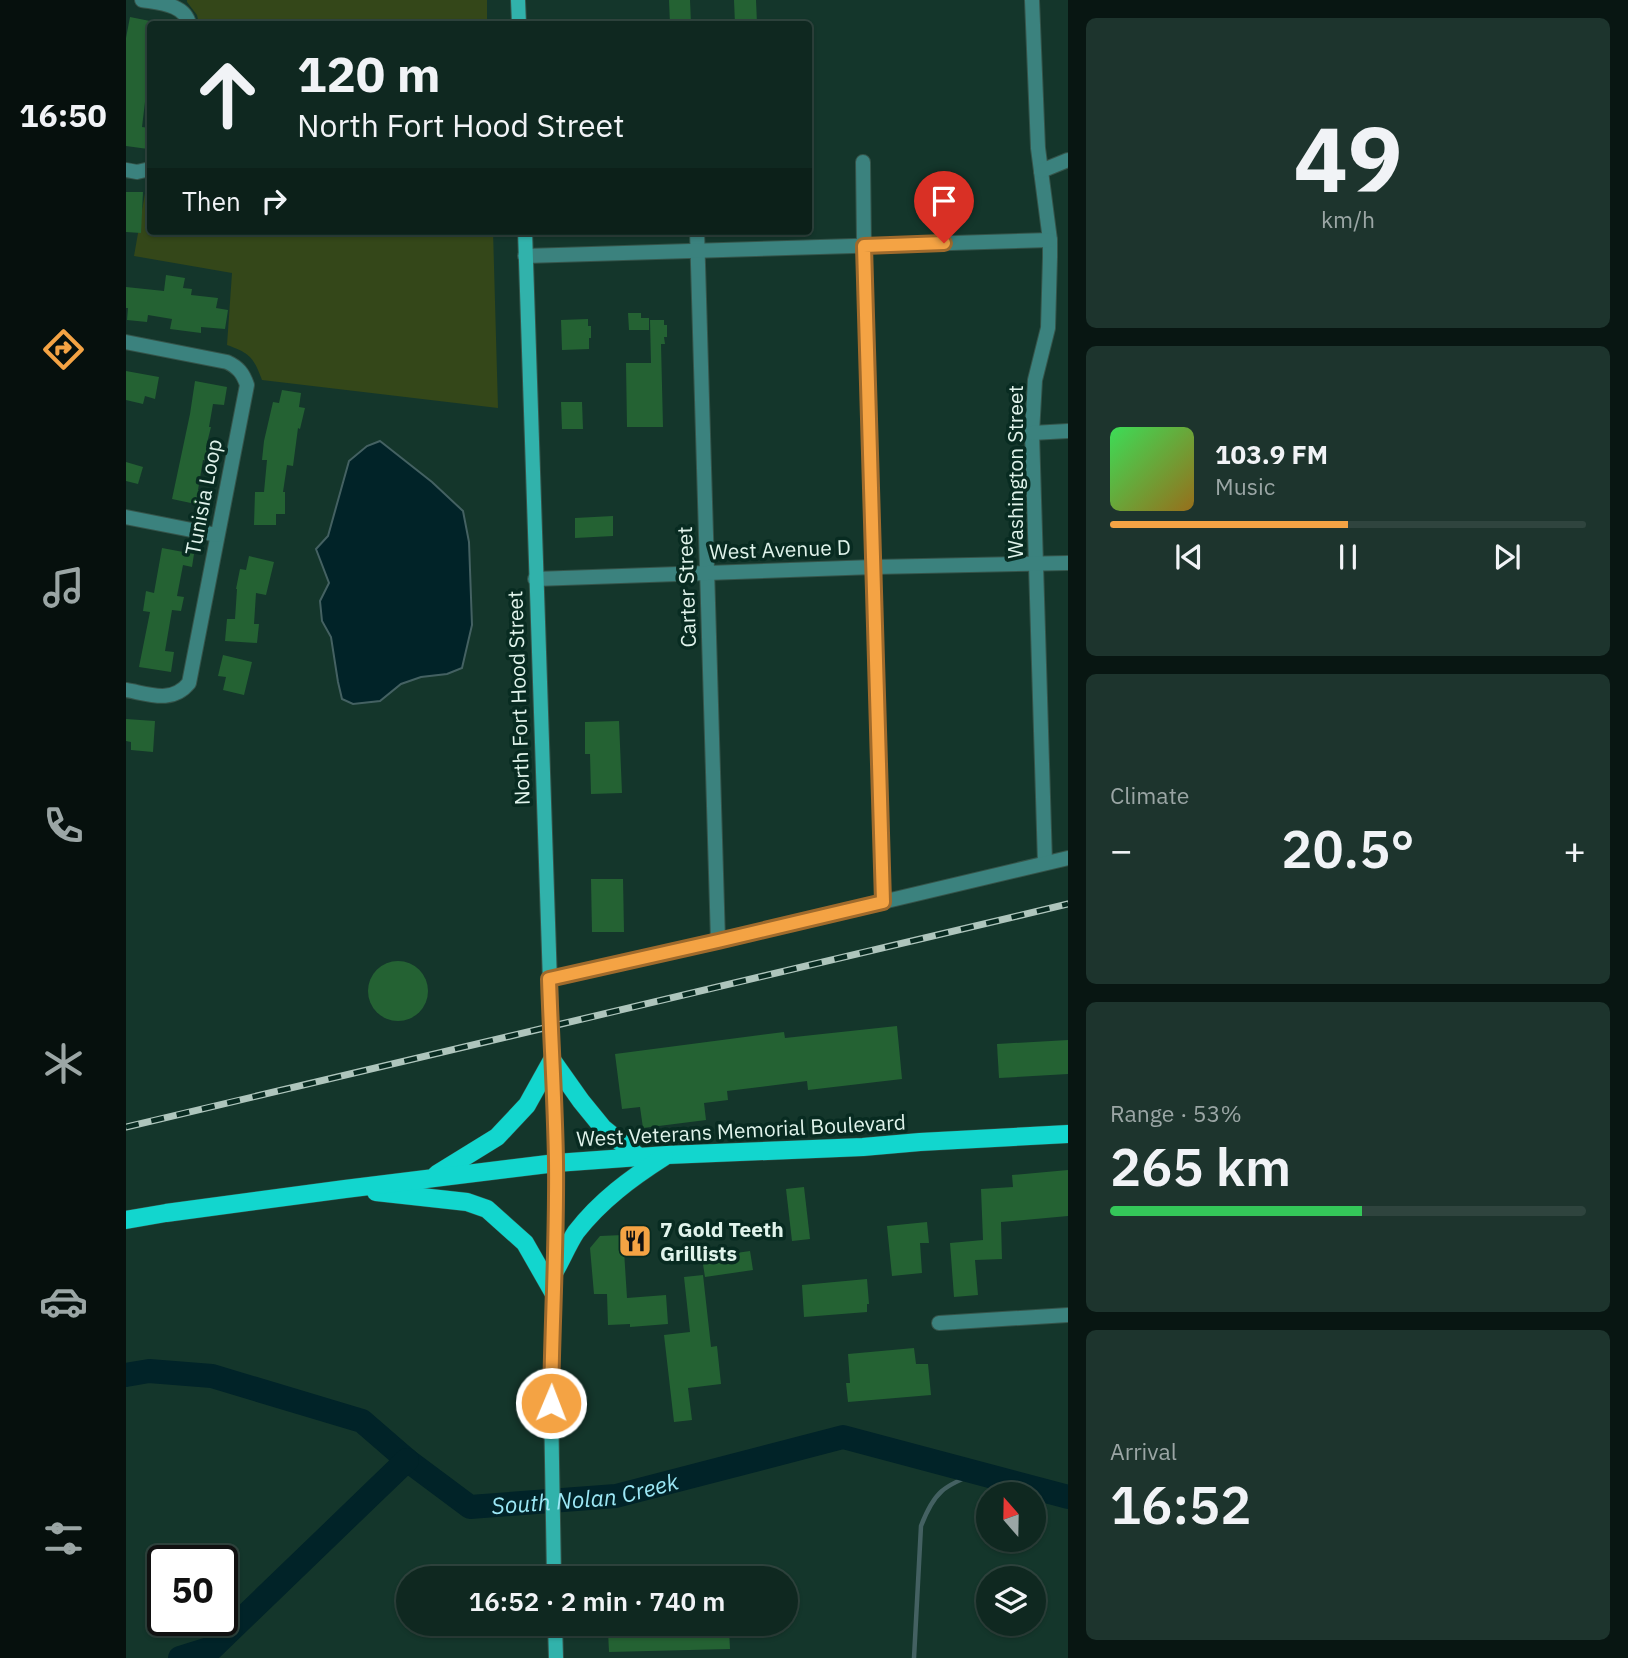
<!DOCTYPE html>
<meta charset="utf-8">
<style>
:root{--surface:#0f2820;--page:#1d342d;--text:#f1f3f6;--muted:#9ba6a5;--line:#2f443e;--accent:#f4a344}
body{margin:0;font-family:"IBM Plex Sans",sans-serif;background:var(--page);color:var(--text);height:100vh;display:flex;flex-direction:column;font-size:26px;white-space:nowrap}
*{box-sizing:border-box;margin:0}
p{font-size:23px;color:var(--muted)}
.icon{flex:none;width:38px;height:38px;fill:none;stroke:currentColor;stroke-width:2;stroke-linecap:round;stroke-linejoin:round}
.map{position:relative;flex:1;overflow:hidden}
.panel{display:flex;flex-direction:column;gap:18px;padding:18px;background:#081612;width:560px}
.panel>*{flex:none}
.top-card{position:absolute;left:21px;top:21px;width:665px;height:214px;border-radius:7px;box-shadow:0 2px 5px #0004,0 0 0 2px var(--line);background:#0f2820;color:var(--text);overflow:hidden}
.needle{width:46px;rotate:340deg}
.controls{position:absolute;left:850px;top:1482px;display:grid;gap:14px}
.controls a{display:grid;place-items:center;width:70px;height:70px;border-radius:50%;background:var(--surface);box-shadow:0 2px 5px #0004,0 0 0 2px var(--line);font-size:35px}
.speed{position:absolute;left:21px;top:1545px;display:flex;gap:14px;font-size:35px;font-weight:700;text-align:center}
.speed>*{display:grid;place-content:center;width:91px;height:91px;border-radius:50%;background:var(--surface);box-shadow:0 2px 5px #0004,0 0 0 2px var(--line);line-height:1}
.speed .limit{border:4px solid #111;border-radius:10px;background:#fff;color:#111}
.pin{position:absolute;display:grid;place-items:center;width:60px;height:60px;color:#fff;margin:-72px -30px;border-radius:50% 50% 50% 0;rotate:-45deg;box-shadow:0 0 7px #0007}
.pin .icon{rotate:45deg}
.me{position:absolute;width:77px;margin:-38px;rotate:1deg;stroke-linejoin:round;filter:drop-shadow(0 0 5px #0008)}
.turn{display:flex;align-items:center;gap:24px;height:147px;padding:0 35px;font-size:32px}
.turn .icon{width:91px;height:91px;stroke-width:2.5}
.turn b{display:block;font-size:49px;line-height:60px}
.then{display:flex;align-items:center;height:66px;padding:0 35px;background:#0003;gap:14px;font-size:26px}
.big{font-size:52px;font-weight:600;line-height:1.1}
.panel .card{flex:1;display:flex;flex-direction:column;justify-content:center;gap:10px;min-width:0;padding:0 24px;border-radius:10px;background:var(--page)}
.panel .dial{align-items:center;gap:0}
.dial b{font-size:91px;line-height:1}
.song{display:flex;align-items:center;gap:21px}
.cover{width:84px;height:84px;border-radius:10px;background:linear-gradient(135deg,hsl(130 70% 55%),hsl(40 70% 35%))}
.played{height:7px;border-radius:4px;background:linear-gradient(90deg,var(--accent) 50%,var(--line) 50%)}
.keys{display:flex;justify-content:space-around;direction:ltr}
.heat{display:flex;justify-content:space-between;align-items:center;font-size:38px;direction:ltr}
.charge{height:10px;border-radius:5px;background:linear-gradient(90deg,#34c759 53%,var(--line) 0)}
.trip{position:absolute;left:270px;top:1566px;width:402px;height:70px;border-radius:35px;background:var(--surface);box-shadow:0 2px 5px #0004,0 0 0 2px var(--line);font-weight:600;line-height:70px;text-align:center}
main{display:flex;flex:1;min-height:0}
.dock{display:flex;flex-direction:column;width:126px;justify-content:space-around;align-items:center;background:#06100d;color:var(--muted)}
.dock .icon{width:49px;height:49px}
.dock .current{color:var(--accent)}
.dock b{font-size:32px;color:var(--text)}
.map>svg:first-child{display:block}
.green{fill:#344719}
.water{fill:#012328;stroke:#446162;stroke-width:2}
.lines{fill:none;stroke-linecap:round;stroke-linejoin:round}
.stream{stroke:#446162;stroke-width:4.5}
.river{stroke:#012328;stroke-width:24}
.building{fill:#246233}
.street-casing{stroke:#35544a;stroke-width:16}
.secondary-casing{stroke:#35544a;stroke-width:16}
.primary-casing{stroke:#35544a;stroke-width:19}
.street{stroke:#3b827e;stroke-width:14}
.secondary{stroke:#31b2ab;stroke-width:14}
.primary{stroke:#12d6ce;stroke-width:18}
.rail-casing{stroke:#aec5bc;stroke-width:7}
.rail{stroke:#082b21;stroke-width:4.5;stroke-dasharray:13;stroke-linecap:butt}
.route-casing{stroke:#9f6a2c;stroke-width:18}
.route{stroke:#f4a344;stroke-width:12}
.labels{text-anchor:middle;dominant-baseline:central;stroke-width:7;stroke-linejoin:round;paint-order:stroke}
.street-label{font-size:21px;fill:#e0f3eb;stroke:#082b21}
.poi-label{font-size:21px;font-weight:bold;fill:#e0f3eb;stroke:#082b21;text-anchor:start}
.water-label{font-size:23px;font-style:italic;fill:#9ce8f6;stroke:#082b21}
</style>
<main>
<nav class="dock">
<b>16:50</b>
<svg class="icon current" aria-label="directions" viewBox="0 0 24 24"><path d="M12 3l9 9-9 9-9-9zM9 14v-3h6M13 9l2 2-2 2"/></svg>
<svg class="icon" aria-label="music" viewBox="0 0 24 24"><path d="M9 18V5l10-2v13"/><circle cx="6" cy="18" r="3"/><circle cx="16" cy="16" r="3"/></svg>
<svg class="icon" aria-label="phone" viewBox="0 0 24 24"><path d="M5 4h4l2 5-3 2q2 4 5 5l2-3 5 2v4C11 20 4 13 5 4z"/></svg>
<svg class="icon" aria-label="climate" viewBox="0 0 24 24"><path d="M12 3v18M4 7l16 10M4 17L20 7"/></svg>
<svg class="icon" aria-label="car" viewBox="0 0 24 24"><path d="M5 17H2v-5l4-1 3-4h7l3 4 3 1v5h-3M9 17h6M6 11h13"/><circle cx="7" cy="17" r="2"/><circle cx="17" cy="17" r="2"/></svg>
<svg class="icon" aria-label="filters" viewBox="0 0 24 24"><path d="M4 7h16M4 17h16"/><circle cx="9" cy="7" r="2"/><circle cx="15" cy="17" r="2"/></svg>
</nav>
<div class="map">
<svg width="942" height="1658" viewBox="0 0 942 1658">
<rect width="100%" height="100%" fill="#14362b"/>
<g class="green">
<path d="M61,0H361V24H73L71,15L61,2Z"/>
<path d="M24,180V231H367L372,408L136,380C128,358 124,353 101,345L106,273L8,256L21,182Z"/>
</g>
<path class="water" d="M254,441L306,482L337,511L343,542L346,625L336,668L321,674L295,677L275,684L254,701L227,704L216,699L212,682L205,637L196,621L194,601L203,583L190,549L202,536L223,461L241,446Z"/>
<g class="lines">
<path class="stream" d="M788,1658L795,1526C808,1492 818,1485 852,1473"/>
<g class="river">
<path id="s1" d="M0,1375L23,1371L86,1376L236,1421L281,1460L344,1507L490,1496L717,1437L942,1497"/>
<path d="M54,1658L86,1648L281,1460"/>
</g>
</g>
<g class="building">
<path d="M543,0H564L565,24H544Z"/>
<path d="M608,0H630L631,24H609Z"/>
<path d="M4,17L24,21V102H19L16,127L24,128L22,149L0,146V38Z"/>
<path d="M0,192H17L15,233L0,232Z"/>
<path d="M40,275L59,278L57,288L66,289L65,295L92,298L90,308L102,310L99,329L75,327V333L44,329L46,319L22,315L21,322L1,320L2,308H0V287L38,291Z"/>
<path d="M502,313H515V318H523V330H503Z"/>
<path d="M462,319V326H465V338H463V349L436,350L435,320Z"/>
<path d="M524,320H538V325H541V337H538L539,344H535L537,427H501L500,363H525Z"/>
<path d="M0,371L33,377L29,399L19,396L17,404L0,400Z"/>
<path d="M69,381L101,387L98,405L87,404L83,427H85L80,447L90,449L87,462L77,460L72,490L81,492L79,506L46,499L64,414Z"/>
<path d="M156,390L175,393L173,407L179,408L174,429L172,428L167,466L161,465L157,492H159V514H150V525H128L129,492H138L141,460H136L138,441L147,402L153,403Z"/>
<path d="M435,402H456L457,429H436Z"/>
<path d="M0,462L17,467L12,484L0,481Z"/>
<path d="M487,516V536L449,538V518Z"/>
<path d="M36,548L68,554L66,567L57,565L51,596L58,597L55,611L46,610L39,651L48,652L45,672L13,667L24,612L17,611L20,591L28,593Z"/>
<path d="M123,556L148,562L140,595L130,593L128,624H133L131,643L99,641L101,619H109L111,589H110L114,569L120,570Z"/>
<path d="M97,655L126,662L118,695L97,690L100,677L92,676Z"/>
<path d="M0,719L29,721L27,752L5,750V742L0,741Z"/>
<path d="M493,721L496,793L465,794L464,754H459V722Z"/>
<path d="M465,879H497L498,932H466Z"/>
<circle cx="272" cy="991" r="30"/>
<path d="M771,1026L776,1079L682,1090L681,1081L601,1091L602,1100L578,1103L580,1120L517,1128L514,1107L496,1109L489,1054L658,1032L659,1038Z"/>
<path d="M942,1040V1074L873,1078L871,1044Z"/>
<path d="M942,1170V1216L875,1222L876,1259L849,1260L852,1295L828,1297L824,1243L857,1240L855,1189L887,1187L886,1175Z"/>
<path d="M678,1187L684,1239L666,1241L660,1189Z"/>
<path d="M801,1222L803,1243H794L796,1273L766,1276L761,1226Z"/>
<path d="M497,1235L501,1298L540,1295L542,1324L504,1327V1324L482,1325L481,1294H468L464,1248L474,1236Z"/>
<path d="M624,1251L627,1270L579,1277L576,1258Z"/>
<path d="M577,1275L585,1347L591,1346L595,1384L562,1388L566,1420L548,1422L538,1335L564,1332L558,1277Z"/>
<path d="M741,1279L743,1304H741V1312L678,1317L676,1285Z"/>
<path d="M788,1348L790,1364H802L805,1395L722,1402L720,1383H724L722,1354Z"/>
<path d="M603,1629L604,1649L483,1652L482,1631Z"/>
</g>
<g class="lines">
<defs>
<g id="street">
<path d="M16,0C33,3 59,4 63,24"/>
<path d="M906,0L912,148L924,240V257L922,328L909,380L906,433L919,863"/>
<path d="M737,162L738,246L757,902"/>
<path d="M0,170L11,172L24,169"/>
<path d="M915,171L942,160"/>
<path d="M571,231L592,941"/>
<path d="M399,256L924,240"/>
<path d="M0,342L101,362C112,367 117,373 121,385L63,683C46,704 23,694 0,690"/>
<path d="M906,433L942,431"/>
<path d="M0,517L91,535"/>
<path d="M409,579L748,567L942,563"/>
<path d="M423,979L592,941L942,858"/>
<path d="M813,1323L942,1315"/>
</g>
<g id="secondary">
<path d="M392,0L393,24"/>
<path d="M399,231L430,1163L429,1271L427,1292L425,1403L428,1578"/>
<path d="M429,1624L430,1658"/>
</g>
<g id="primary">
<path d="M311,1174L371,1137L401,1105L426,1060L455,1101L477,1128L513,1157"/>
<path d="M250,1192L341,1202L361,1209L399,1243L427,1292"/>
<path d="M0,1220L40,1213L219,1189L430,1163L541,1155L737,1147L794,1142L942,1134"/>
<path d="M429,1271C436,1259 442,1244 450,1232C474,1201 505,1178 538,1157"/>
</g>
</defs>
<use href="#street" class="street-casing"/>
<use href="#secondary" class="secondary-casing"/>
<use href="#primary" class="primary-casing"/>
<use href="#street" class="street"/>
<use href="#secondary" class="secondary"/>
<use href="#primary" class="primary"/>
<defs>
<path id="rail" d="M0,1127L942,904"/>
</defs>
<use href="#rail" class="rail-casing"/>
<use href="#rail" class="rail"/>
</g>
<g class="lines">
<defs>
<path id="route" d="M425,1403C426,1323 431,1242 430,1161C429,1101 425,1040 423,979L592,941L757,902L738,246L818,243"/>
</defs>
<use href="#route" class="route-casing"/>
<use href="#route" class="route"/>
</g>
<defs>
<symbol id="restaurant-square" viewBox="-11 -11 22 22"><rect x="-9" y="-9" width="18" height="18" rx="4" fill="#f4a344" stroke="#082b21"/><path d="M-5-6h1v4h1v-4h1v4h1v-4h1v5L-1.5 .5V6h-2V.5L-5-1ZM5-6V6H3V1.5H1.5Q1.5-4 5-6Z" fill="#111"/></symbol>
</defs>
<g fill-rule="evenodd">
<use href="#restaurant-square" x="490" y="1222" width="38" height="38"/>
</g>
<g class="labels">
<g class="street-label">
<text transform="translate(889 472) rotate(-90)">Washington Street</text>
<text transform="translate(77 497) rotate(-79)">Tunisia Loop</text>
<text transform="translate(654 549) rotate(-2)">West Avenue D</text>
<text transform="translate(560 587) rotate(-92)">Carter Street</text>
<text transform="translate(392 698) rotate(-92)">North Fort Hood Street</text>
<text transform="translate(615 1130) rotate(-3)">West Veterans Memorial Boulevard</text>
</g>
<g class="poi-label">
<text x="534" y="1229">7 Gold Teeth<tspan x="534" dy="24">Grillists</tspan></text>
</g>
<g class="water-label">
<text stroke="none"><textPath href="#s1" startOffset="497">South Nolan Creek</textPath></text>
</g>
</g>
</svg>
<div class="controls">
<a><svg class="needle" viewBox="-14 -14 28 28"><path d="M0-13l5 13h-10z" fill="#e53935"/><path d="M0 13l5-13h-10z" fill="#9ba6a5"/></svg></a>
<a><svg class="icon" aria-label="layers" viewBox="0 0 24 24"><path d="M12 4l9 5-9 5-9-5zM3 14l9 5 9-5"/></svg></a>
</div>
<div class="speed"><div class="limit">50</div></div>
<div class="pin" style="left:818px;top:243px;background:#d93025"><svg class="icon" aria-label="arrive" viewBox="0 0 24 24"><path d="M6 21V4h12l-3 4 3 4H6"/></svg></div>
<svg class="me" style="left:425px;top:1403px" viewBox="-20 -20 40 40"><circle r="17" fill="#f4a344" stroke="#fff" stroke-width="3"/><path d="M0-11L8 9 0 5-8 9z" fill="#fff"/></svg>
<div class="trip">16:52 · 2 min · 740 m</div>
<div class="top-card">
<div class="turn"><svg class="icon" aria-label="ahead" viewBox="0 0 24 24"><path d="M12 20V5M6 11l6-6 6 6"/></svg><div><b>120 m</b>North Fort Hood Street</div></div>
<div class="then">Then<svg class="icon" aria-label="right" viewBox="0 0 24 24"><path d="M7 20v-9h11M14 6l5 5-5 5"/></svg></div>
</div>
</div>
<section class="panel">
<div class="card dial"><b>49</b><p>km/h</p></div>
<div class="card">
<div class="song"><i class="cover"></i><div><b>103.9 FM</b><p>Music</p></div></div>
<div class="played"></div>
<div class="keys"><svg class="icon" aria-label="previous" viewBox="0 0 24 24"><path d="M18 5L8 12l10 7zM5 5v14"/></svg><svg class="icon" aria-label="pause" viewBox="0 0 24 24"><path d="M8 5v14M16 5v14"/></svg><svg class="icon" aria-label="next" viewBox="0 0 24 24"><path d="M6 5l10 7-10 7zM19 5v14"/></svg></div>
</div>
<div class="card"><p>Climate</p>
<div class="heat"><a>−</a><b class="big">20.5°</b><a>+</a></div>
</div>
<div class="card"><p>Range · 53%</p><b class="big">265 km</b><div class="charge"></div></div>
<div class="card"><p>Arrival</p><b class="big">16:52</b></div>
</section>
</main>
